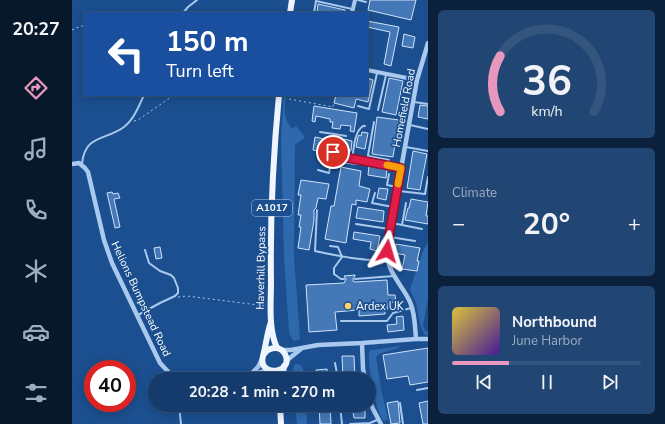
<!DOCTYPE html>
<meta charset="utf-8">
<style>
:root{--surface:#143b6b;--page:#214673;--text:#f1f3f6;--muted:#9dadc1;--line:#33557e;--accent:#e797bd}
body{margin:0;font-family:"Nunito Sans",sans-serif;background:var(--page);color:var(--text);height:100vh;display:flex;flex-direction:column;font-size:15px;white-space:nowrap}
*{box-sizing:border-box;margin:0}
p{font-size:13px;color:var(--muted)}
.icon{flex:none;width:22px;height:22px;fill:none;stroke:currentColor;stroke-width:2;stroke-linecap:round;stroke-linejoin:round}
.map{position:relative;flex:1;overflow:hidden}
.sheet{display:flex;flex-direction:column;gap:10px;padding:10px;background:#0b203b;width:237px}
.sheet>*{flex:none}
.hud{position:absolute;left:12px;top:12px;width:284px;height:84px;border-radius:0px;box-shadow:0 2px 10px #0003,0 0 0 1px var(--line);background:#1a4fa0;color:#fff;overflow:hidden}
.speed{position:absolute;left:12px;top:360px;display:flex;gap:8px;font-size:20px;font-weight:700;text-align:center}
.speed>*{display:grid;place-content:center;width:52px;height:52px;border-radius:50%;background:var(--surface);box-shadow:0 2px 10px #0003,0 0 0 1px var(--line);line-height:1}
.speed .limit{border:6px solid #d22;background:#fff;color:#111}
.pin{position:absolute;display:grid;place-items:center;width:34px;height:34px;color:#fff;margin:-17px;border:2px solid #fff;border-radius:50%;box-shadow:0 1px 4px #0007}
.me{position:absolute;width:44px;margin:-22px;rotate:7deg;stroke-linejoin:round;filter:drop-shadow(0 0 3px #0008)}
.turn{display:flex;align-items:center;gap:14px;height:84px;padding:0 16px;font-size:18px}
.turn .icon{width:52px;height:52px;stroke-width:2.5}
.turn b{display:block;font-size:28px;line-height:34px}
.big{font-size:30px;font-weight:700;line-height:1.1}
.sheet .tile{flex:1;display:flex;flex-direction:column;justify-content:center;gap:6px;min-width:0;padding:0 14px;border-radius:6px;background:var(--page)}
.sheet .dial{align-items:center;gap:0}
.dial svg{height:104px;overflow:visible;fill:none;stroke:var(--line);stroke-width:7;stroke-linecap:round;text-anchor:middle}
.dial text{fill:var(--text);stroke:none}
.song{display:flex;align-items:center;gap:12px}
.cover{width:48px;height:48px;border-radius:6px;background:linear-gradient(135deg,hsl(50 70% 55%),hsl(260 70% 35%))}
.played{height:4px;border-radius:2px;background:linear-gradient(90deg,var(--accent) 30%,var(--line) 30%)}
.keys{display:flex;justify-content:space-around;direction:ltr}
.heat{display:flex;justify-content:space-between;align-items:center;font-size:22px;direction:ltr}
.trip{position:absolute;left:76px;top:372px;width:228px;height:40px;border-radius:20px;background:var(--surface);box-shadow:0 2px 10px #0003,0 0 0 1px var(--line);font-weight:700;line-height:40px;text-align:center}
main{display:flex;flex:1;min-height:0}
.dock{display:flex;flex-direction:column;width:72px;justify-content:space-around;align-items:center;background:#08182b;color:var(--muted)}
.dock .icon{width:28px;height:28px}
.dock .active{color:var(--accent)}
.dock b{font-size:18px;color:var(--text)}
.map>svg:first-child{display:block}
.green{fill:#2e69ad}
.building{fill:#4478b7;stroke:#cfe3fa}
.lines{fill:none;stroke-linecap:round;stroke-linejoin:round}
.path{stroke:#a9c9ee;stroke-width:1;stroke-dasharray:2 3;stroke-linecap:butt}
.service{stroke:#a9c9ee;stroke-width:2}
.minor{stroke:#a9c9ee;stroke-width:4}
.tertiary{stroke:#a9c9ee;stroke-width:4.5}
.primary{stroke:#f0f6ff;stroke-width:6}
.route-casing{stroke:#92132f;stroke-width:10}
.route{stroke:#e11d48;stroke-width:7}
.slow{stroke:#f59e0b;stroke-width:7}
.poi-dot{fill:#ffd166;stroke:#1b4f8f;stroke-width:1.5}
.labels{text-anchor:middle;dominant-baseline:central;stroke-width:3.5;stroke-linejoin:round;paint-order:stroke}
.shield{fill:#1b4f8f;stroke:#bbcadd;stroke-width:1}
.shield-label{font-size:10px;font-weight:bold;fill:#fff}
.street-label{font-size:11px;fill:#fff;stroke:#1b4f8f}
.poi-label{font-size:11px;fill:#fff;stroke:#1b4f8f;text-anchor:start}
</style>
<main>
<nav class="dock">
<b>20:27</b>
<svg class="icon active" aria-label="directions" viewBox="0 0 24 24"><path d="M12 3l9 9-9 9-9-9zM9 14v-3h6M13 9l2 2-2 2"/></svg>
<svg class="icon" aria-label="music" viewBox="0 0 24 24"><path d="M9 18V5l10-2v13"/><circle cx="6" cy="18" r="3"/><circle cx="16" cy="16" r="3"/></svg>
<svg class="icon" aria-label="phone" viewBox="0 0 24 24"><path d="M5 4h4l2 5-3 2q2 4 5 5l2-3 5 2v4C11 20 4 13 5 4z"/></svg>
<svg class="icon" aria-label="climate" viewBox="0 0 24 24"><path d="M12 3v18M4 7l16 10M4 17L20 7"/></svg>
<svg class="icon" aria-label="car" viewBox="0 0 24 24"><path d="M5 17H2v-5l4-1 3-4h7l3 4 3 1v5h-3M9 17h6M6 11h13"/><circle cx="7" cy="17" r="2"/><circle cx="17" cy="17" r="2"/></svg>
<svg class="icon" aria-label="filters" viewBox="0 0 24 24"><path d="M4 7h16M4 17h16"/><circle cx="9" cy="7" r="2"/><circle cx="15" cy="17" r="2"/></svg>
</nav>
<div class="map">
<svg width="356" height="424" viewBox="0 0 356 424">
<rect width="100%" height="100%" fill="#1b4f8f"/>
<g class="green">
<path d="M212,95H214C213,112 210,115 220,129L224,126L233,137L223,145L222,257L228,338V339L222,341L220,339L217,332L212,257L209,138Z"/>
<path d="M356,242V299L351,325L353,331H356V335H353C347,326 347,317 345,307C344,301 340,295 338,289L351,251Z"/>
<path d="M327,346L328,347L326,348L307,354L304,357L309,389L316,419L312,421C303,412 296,366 297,353L298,350H300L315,348Z"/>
<path d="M225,364C233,365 231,372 232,379H221V371L222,365Z"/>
<path d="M223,405H234L235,424H225Z"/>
</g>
<g class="building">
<path d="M298,0H344L339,20L296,10Z"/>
<path d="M246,4L273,10V13H245Z"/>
<path d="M295,21L327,27L319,66L312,64L318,32L295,27Z"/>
<path d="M332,34L343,37L341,48L330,46Z"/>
<path d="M295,78L301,80L296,102L284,99L282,108L262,103L264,95H295Z"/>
<path d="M317,78L331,81L324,115L310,112Z"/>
<path d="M348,105L356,106V119L346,117Z"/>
<path d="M242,106L285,113L282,132L278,131L279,126L269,125L268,129L260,128L261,122H258V119L244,116L243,122L240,121Z"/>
<path d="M305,117L327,120L321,157L300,154Z"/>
<path d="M290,132L296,133L293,149L284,147L286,137L287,135L289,136Z"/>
<path d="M243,137L257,140L255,153L241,150Z"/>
<path d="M272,139L280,141L279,151L270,149Z"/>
<path d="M341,151L355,154L348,190L335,188Z"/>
<path d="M297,166L315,169L314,178L296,175Z"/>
<path d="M269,167L289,171L287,186L298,189L295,202L284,200V205L280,204L274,243L253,239L259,206H262Z"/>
<path d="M229,180L257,184L254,199L246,198L244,208L242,210V220L237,250L226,248L229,227H227L229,215H226L229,195H226Z"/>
<path d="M307,188L316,189L314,200L305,198Z"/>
<path d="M40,192L41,194L46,193L48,198L42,199L48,227L43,228L35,193Z"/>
<path d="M339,199L356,202L354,216H356V224L333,220L336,208H337Z"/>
<path d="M286,207L312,211L311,222L284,218Z"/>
<path d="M282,232L308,236L305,251L298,249L299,242L281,239Z"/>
<path d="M324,244L348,248L345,261H347L345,271L330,269L333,255L322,253Z"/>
<path d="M88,247L90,258L84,259L82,248Z"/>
<path d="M283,275V276L281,279V281L283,282L315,280L316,295H323L324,302L316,303V309H313V314L287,316V310L263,312L265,330L237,332L234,285L272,283L274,279L272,276Z"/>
<path d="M331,316L332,330L316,332L315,325L325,324L324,317Z"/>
<path d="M356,348V382L338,385L336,376L315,379L311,355Z"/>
<path d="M270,356H282L283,379H271Z"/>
<path d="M255,369L256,379H245L244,370Z"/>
<path d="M326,401L328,423L319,424L315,403Z"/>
<path d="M356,401V424H351L347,403Z"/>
<path d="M247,405H258L259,424H248Z"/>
<path d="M279,405H290L291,410H293V418H282L281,412H279Z"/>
</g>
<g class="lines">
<g class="path">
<path d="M0,30L9,26H13"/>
<path d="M215,95V97L217,99L261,107L264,95"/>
<path d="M62,121L66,120L102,95"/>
<path d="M106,297L115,296L194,306"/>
</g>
<g class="service">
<path d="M286,0L294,2"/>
<path d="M111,13L116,7L125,0"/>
<path d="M242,13L244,1L280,9"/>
<path d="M342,102L356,104"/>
<path d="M286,106L297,109L305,73"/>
<path d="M306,110L314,75"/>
<path d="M338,125L356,129"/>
<path d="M248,132L262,134"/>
<path d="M274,136L262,134L260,145L261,152L266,156L328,167"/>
<path d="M334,147L356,151"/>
<path d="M296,156L317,160"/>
<path d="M262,159L268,162L285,164"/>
<path d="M280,159C282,149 282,132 291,126H293"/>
<path d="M295,161L302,122"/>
<path d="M10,164C13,134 33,141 52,127C62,119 67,106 72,95"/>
<path d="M246,170L257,173C258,165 260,160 266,156"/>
<path d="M317,174L315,185L325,187"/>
<path d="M327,191L353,194L356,177"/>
<path d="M303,193L300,203L321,207"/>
<path d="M245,210L243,251C267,256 290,261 315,260"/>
<path d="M320,223L350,229"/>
<path d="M284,224L317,229"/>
<path d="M330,225L334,203"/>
<path d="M318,237L343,241"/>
<path d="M258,246L266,247L270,257"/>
<path d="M270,257L262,268V274L269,279H272"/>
<path d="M283,279L322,276"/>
<path d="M66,315L88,303L103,296L106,293V288L102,278L99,275L88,271L77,263L73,250"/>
<path d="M269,321H315L321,313L339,308"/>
<path d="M263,363L266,379"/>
<path d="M345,390L356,388"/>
<path d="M328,403L331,424"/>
<path d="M107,405L109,424"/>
<path d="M268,405L270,424"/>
<path d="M278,424L298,423L305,420"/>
</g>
<g class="minor">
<path d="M280,13L283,0"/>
<path d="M295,70L345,80"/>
</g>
<g class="tertiary">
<path d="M0,164L7,163L13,168L16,172L32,240L40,263L88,363L103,379"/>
<path d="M344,339C343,326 343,313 338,302C332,288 319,276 316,261C314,250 317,240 318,230L345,80L356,43"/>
<path d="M290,343L291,369L293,379"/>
<path d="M209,350H219L246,345L290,343L344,339H356"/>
<path d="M214,361L229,349"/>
<path d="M180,373L186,367L190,359"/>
<path d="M170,379L178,375L197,370"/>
<path d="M297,399L301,409L309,424"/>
</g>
<g class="primary">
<path d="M218,13L220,0"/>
<path d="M205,348C196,328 199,304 199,282C198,219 201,157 207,95"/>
<path d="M192,354C197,347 208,345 213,354C223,374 185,378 191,356C194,345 195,333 199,322"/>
<path d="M199,371L203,379"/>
<path d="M210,379L212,366"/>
<path d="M208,405L209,424"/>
</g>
</g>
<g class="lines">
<defs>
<path id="route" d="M261,152L266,156L329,168L318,230L315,251"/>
</defs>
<use href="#route" class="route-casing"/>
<use href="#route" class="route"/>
<path class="slow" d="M315,165L329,168L326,184"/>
</g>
<circle class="poi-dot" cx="276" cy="306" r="4"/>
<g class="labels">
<rect class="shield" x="180" y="200" width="40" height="16" rx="3"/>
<g class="shield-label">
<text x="200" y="208">A1017</text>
</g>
<g class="street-label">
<text transform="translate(332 108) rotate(-79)">Homefield Road</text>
<text transform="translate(189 268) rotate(-89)">Haverhill Bypass</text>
<text transform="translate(69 299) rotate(65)">Helions Bumpstead Road</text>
</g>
<g class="poi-label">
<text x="284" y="306">Ardex UK</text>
</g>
</g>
</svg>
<div class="speed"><div class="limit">40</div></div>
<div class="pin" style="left:261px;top:152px;background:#d93025"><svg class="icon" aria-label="arrive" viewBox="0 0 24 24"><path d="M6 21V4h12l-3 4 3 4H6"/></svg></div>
<svg class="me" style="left:315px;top:251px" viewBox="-20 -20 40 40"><path d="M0-17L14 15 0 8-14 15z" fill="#e11d48" stroke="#fff" stroke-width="4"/></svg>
<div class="trip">20:28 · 1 min · 270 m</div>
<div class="hud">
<div class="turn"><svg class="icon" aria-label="left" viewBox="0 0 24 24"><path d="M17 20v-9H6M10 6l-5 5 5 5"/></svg><div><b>150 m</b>Turn left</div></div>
</div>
</div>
<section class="sheet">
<div class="tile dial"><svg viewBox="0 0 100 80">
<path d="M14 69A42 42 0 1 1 86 69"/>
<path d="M14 69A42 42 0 0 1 14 26" stroke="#e797bd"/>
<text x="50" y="56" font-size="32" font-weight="700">36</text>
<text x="50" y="72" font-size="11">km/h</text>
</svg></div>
<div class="tile"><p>Climate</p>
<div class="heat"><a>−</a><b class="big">20°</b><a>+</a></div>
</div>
<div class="tile">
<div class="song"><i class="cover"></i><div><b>Northbound</b><p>June Harbor</p></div></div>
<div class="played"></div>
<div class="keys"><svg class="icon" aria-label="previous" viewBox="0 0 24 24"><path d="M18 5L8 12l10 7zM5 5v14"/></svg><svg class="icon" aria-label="pause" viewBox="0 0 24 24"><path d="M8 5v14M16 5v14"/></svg><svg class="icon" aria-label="next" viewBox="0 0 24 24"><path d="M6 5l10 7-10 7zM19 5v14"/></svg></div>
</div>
</section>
</main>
